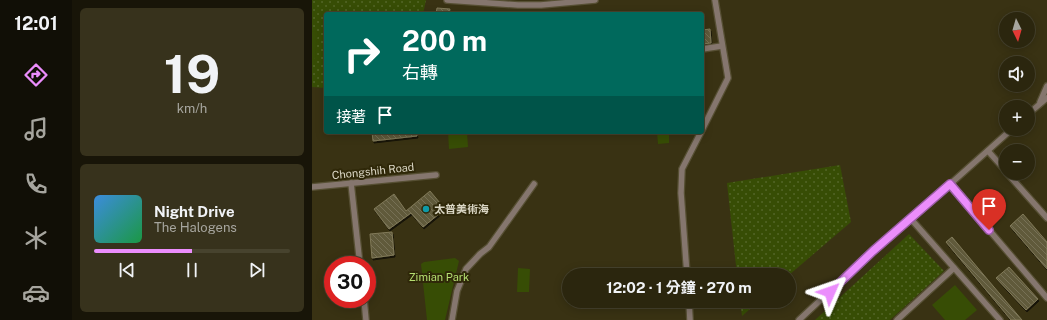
<!DOCTYPE html>
<html lang="zh-TW">
<meta charset="utf-8">
<style>
:root{--surface:#2b260e;--page:#37321c;--text:#f1f3f6;--muted:#a6a59e;--line:#47432e;--accent:#eb8dfc}
body{margin:0;font-family:"Public Sans","Noto Sans TC",sans-serif;background:var(--page);color:var(--text);height:100vh;display:flex;flex-direction:column;font-size:15px;white-space:nowrap}
*{box-sizing:border-box;margin:0}
p{font-size:13px;color:var(--muted)}
.icon{flex:none;width:22px;height:22px;fill:none;stroke:currentColor;stroke-width:2;stroke-linecap:round;stroke-linejoin:round}
.map{position:relative;flex:1;overflow:hidden}
.panel{display:flex;flex-direction:column;gap:8px;padding:8px;background:#181508;width:240px}
.panel>*{flex:none}
.banner{position:absolute;left:12px;top:12px;width:380px;height:122px;border-radius:4px;box-shadow:0 2px 10px #0003,0 0 0 1px var(--line);background:#00695c;color:#fff;overflow:hidden}
.needle{width:26px;rotate:175deg}
.controls{position:absolute;left:687px;top:12px;display:grid;gap:8px}
.controls a{display:grid;place-items:center;width:36px;height:36px;border-radius:50%;background:var(--surface);box-shadow:0 2px 10px #0003,0 0 0 1px var(--line);font-size:20px}
.speed{position:absolute;left:12px;top:256px;display:flex;gap:8px;font-size:20px;font-weight:700;text-align:center}
.speed>*{display:grid;place-content:center;width:52px;height:52px;border-radius:50%;background:var(--surface);box-shadow:0 2px 10px #0003,0 0 0 1px var(--line);line-height:1}
.speed .limit{border:6px solid #d22;background:#fff;color:#111}
.pin{position:absolute;display:grid;place-items:center;width:34px;height:34px;color:#fff;margin:-41px -17px;border-radius:50% 50% 50% 0;rotate:-45deg;box-shadow:0 0 4px #0007}
.pin .icon{rotate:45deg}
.me{position:absolute;width:44px;margin:-22px;rotate:47deg;stroke-linejoin:round;filter:drop-shadow(0 0 3px #0008)}
.turn{display:flex;align-items:center;gap:14px;height:84px;padding:0 12px;font-size:18px}
.turn .icon{width:52px;height:52px;stroke-width:2.5}
.turn b{display:block;font-size:28px;line-height:34px}
.then{display:flex;align-items:center;height:38px;padding:0 12px;background:#0003;gap:8px;font-size:15px}
.panel .tile{flex:1;display:flex;flex-direction:column;justify-content:center;gap:6px;min-width:0;padding:0 14px;border-radius:6px;background:var(--page)}
.panel .dial{align-items:center;gap:0}
.dial b{font-size:52px;line-height:1}
.song{display:flex;align-items:center;gap:12px}
.cover{width:48px;height:48px;border-radius:6px;background:linear-gradient(135deg,hsl(210 70% 55%),hsl(140 70% 35%))}
.played{height:4px;border-radius:2px;background:linear-gradient(90deg,var(--accent) 50%,var(--line) 50%)}
.keys{display:flex;justify-content:space-around;direction:ltr}
.trip{position:absolute;left:250px;top:268px;width:234px;height:40px;border-radius:20px;background:var(--surface);box-shadow:0 2px 10px #0003,0 0 0 1px var(--line);font-weight:700;line-height:40px;text-align:center}
main{display:flex;flex:1;min-height:0}
.dock{display:flex;flex-direction:column;width:72px;justify-content:space-around;align-items:center;background:#110f06;color:var(--muted)}
.dock .icon{width:28px;height:28px}
.dock .selected{color:var(--accent)}
.dock b{font-size:18px;color:var(--text)}
.map>svg:first-child{display:block}
.grass{fill:url(#grass-dots)}
.park{fill:#374d05}
.building{fill:url(#building-back-hatch);stroke:#817a59;filter:url(#shadow)}
.lines{fill:none;stroke-linecap:round;stroke-linejoin:round}
.street-casing{stroke:#564f33;stroke-width:8}
.street{stroke:#85766e;stroke-width:5.5}
.route-casing{stroke:#995ca4;stroke-width:10}
.route{stroke:#eb8dfc;stroke-width:7}
.culture-dot{fill:#0f9aa8;stroke:#2f2809;stroke-width:1.5}
.labels{text-anchor:middle;dominant-baseline:central;stroke-width:4;stroke-linejoin:round;paint-order:stroke}
.street-label{font-size:11px;fill:#d9d5c3;stroke:#2f2809}
.poi-label{font-size:11px;font-weight:bold;fill:#d9d5c3;stroke:#2f2809;text-anchor:start}
.park-label{font-size:11px;fill:#b5de71;stroke:#2f2809}
</style>
<main>
<nav class="dock">
<b>12:01</b>
<svg class="icon selected" aria-label="directions" viewBox="0 0 24 24"><path d="M12 3l9 9-9 9-9-9zM9 14v-3h6M13 9l2 2-2 2"/></svg>
<svg class="icon" aria-label="music" viewBox="0 0 24 24"><path d="M9 18V5l10-2v13"/><circle cx="6" cy="18" r="3"/><circle cx="16" cy="16" r="3"/></svg>
<svg class="icon" aria-label="phone" viewBox="0 0 24 24"><path d="M5 4h4l2 5-3 2q2 4 5 5l2-3 5 2v4C11 20 4 13 5 4z"/></svg>
<svg class="icon" aria-label="climate" viewBox="0 0 24 24"><path d="M12 3v18M4 7l16 10M4 17L20 7"/></svg>
<svg class="icon" aria-label="car" viewBox="0 0 24 24"><path d="M5 17H2v-5l4-1 3-4h7l3 4 3 1v5h-3M9 17h6M6 11h13"/><circle cx="7" cy="17" r="2"/><circle cx="17" cy="17" r="2"/></svg>
</nav>
<section class="panel">
<div class="tile dial"><b>19</b><p>km/h</p></div>
<div class="tile">
<div class="song"><i class="cover"></i><div><b>Night Drive</b><p>The Halogens</p></div></div>
<div class="played"></div>
<div class="keys"><svg class="icon" aria-label="previous" viewBox="0 0 24 24"><path d="M18 5L8 12l10 7zM5 5v14"/></svg><svg class="icon" aria-label="pause" viewBox="0 0 24 24"><path d="M8 5v14M16 5v14"/></svg><svg class="icon" aria-label="next" viewBox="0 0 24 24"><path d="M6 5l10 7-10 7zM19 5v14"/></svg></div>
</div>
</section>
<div class="map">
<svg width="735" height="320" viewBox="0 0 735 320">
<defs>
<pattern id="grass-dots" width="8" height="8" patternUnits="userSpaceOnUse"><rect width="8" height="8" fill="#374d05"/><path d="M2 2h.1M6 6h.1" fill="none" stroke="#536628" stroke-width="1.8" stroke-linecap="round"/></pattern>
<pattern id="building-back-hatch" width="6" height="6" patternUnits="userSpaceOnUse"><rect width="6" height="6" fill="#615a3b"/><path d="M-1 5l2 2M0 0l6 6M5-1l2 2" fill="none" stroke="#777156"/></pattern>
<filter id="shadow"><feDropShadow dx="1" dy="2" stdDeviation="0" flood-color="#0009"/></filter>
</defs>
<rect width="100%" height="100%" fill="#393213"/>
<g class="grass">
<path d="M0,0H114L111,14H14V88L0,87Z"/>
<path d="M528,165L539,222L477,275H425L415,183Z"/>
<path d="M597,234L632,271L578,320H503Z"/>
<path d="M428,301H447L430,316Z"/>
</g>
<g class="park">
<path d="M0,31L6,32L2,65H0Z"/>
<path d="M136,132H155L156,147L137,149Z"/>
<path d="M345,132H357V143L346,144Z"/>
<path d="M143,258L147,261L133,320H115L109,264L112,262Z"/>
<path d="M206,268L218,269L217,292H205Z"/>
<path d="M643,285L665,310L653,320H633L620,305Z"/>
</g>
<g class="building">
<path d="M125,8L138,9L137,14H124Z"/>
<path d="M398,29L399,43L390,44V30Z"/>
<path d="M60,132H104L105,136L61,141Z"/>
<path d="M118,191L133,209L111,227L99,213L77,229L62,209L82,194L94,211Z"/>
<path d="M711,214L735,242V269L698,226Z"/>
<path d="M80,232L82,255L60,258L58,234Z"/>
<path d="M640,237L676,280L710,320H699L634,242Z"/>
<path d="M697,267L726,299L714,310L684,278Z"/>
</g>
<g class="lines">
<defs>
<g id="street">
<path d="M135,0L206,5H229L283,0"/>
<path d="M390,49L410,46"/>
<path d="M728,102L735,86"/>
<path d="M716,114L735,98"/>
<path d="M390,130L416,78L403,0"/>
<path d="M676,151L694,171"/>
<path d="M695,173L735,218"/>
<path d="M39,183L48,265"/>
<path d="M638,184L735,298"/>
<path d="M0,187L124,175"/>
<path d="M599,219L688,320"/>
<path d="M375,275L369,193L370,169L389,132"/>
<path d="M52,299L54,320"/>
<path d="M377,301L378,320"/>
<path d="M140,320L145,291L154,269L168,254L177,247L222,184"/>
<path d="M487,320L561,251L599,219L700,129"/>
<path d="M585,320L642,268"/>
</g>
</defs>
<use href="#street" class="street-casing"/>
<use href="#street" class="street"/>
</g>
<g class="lines">
<defs>
<path id="route" d="M518,292L561,251L638,184L677,230"/>
</defs>
<use href="#route" class="route-casing"/>
<use href="#route" class="route"/>
</g>
<circle class="culture-dot" cx="114" cy="209" r="4"/>
<g class="labels">
<g class="street-label">
<text transform="translate(61 171) rotate(-6)">Chongshih Road</text>
</g>
<g class="poi-label">
<text x="122" y="209">太普美術海</text>
</g>
<g class="park-label">
<text x="127" y="277">Zimian Park</text>
</g>
</g>
</svg>
<div class="controls">
<a><svg class="needle" viewBox="-14 -14 28 28"><path d="M0-13l5 13h-10z" fill="#e53935"/><path d="M0 13l5-13h-10z" fill="#a6a59e"/></svg></a>
<a><svg class="icon" aria-label="sound" viewBox="0 0 24 24"><path d="M4 9h4l5-4v14l-5-4H4zM17 9q2 3 0 6"/></svg></a>
<a>+</a>
<a>−</a>
</div>
<div class="speed"><div class="limit">30</div></div>
<div class="pin" style="left:677px;top:230px;background:#d93025"><svg class="icon" aria-label="arrive" viewBox="0 0 24 24"><path d="M6 21V4h12l-3 4 3 4H6"/></svg></div>
<svg class="me" style="left:518px;top:292px" viewBox="-20 -20 40 40"><path d="M0-17L14 15 0 8-14 15z" fill="#eb8dfc" stroke="#fff" stroke-width="4"/></svg>
<div class="trip">12:02 · 1 分鐘 · 270 m</div>
<div class="banner">
<div class="turn"><svg class="icon" aria-label="right" viewBox="0 0 24 24"><path d="M7 20v-9h11M14 6l5 5-5 5"/></svg><div><b>200 m</b>右轉</div></div>
<div class="then">接著<svg class="icon" aria-label="arrive" viewBox="0 0 24 24"><path d="M6 21V4h12l-3 4 3 4H6"/></svg></div>
</div>
</div>
</main>
